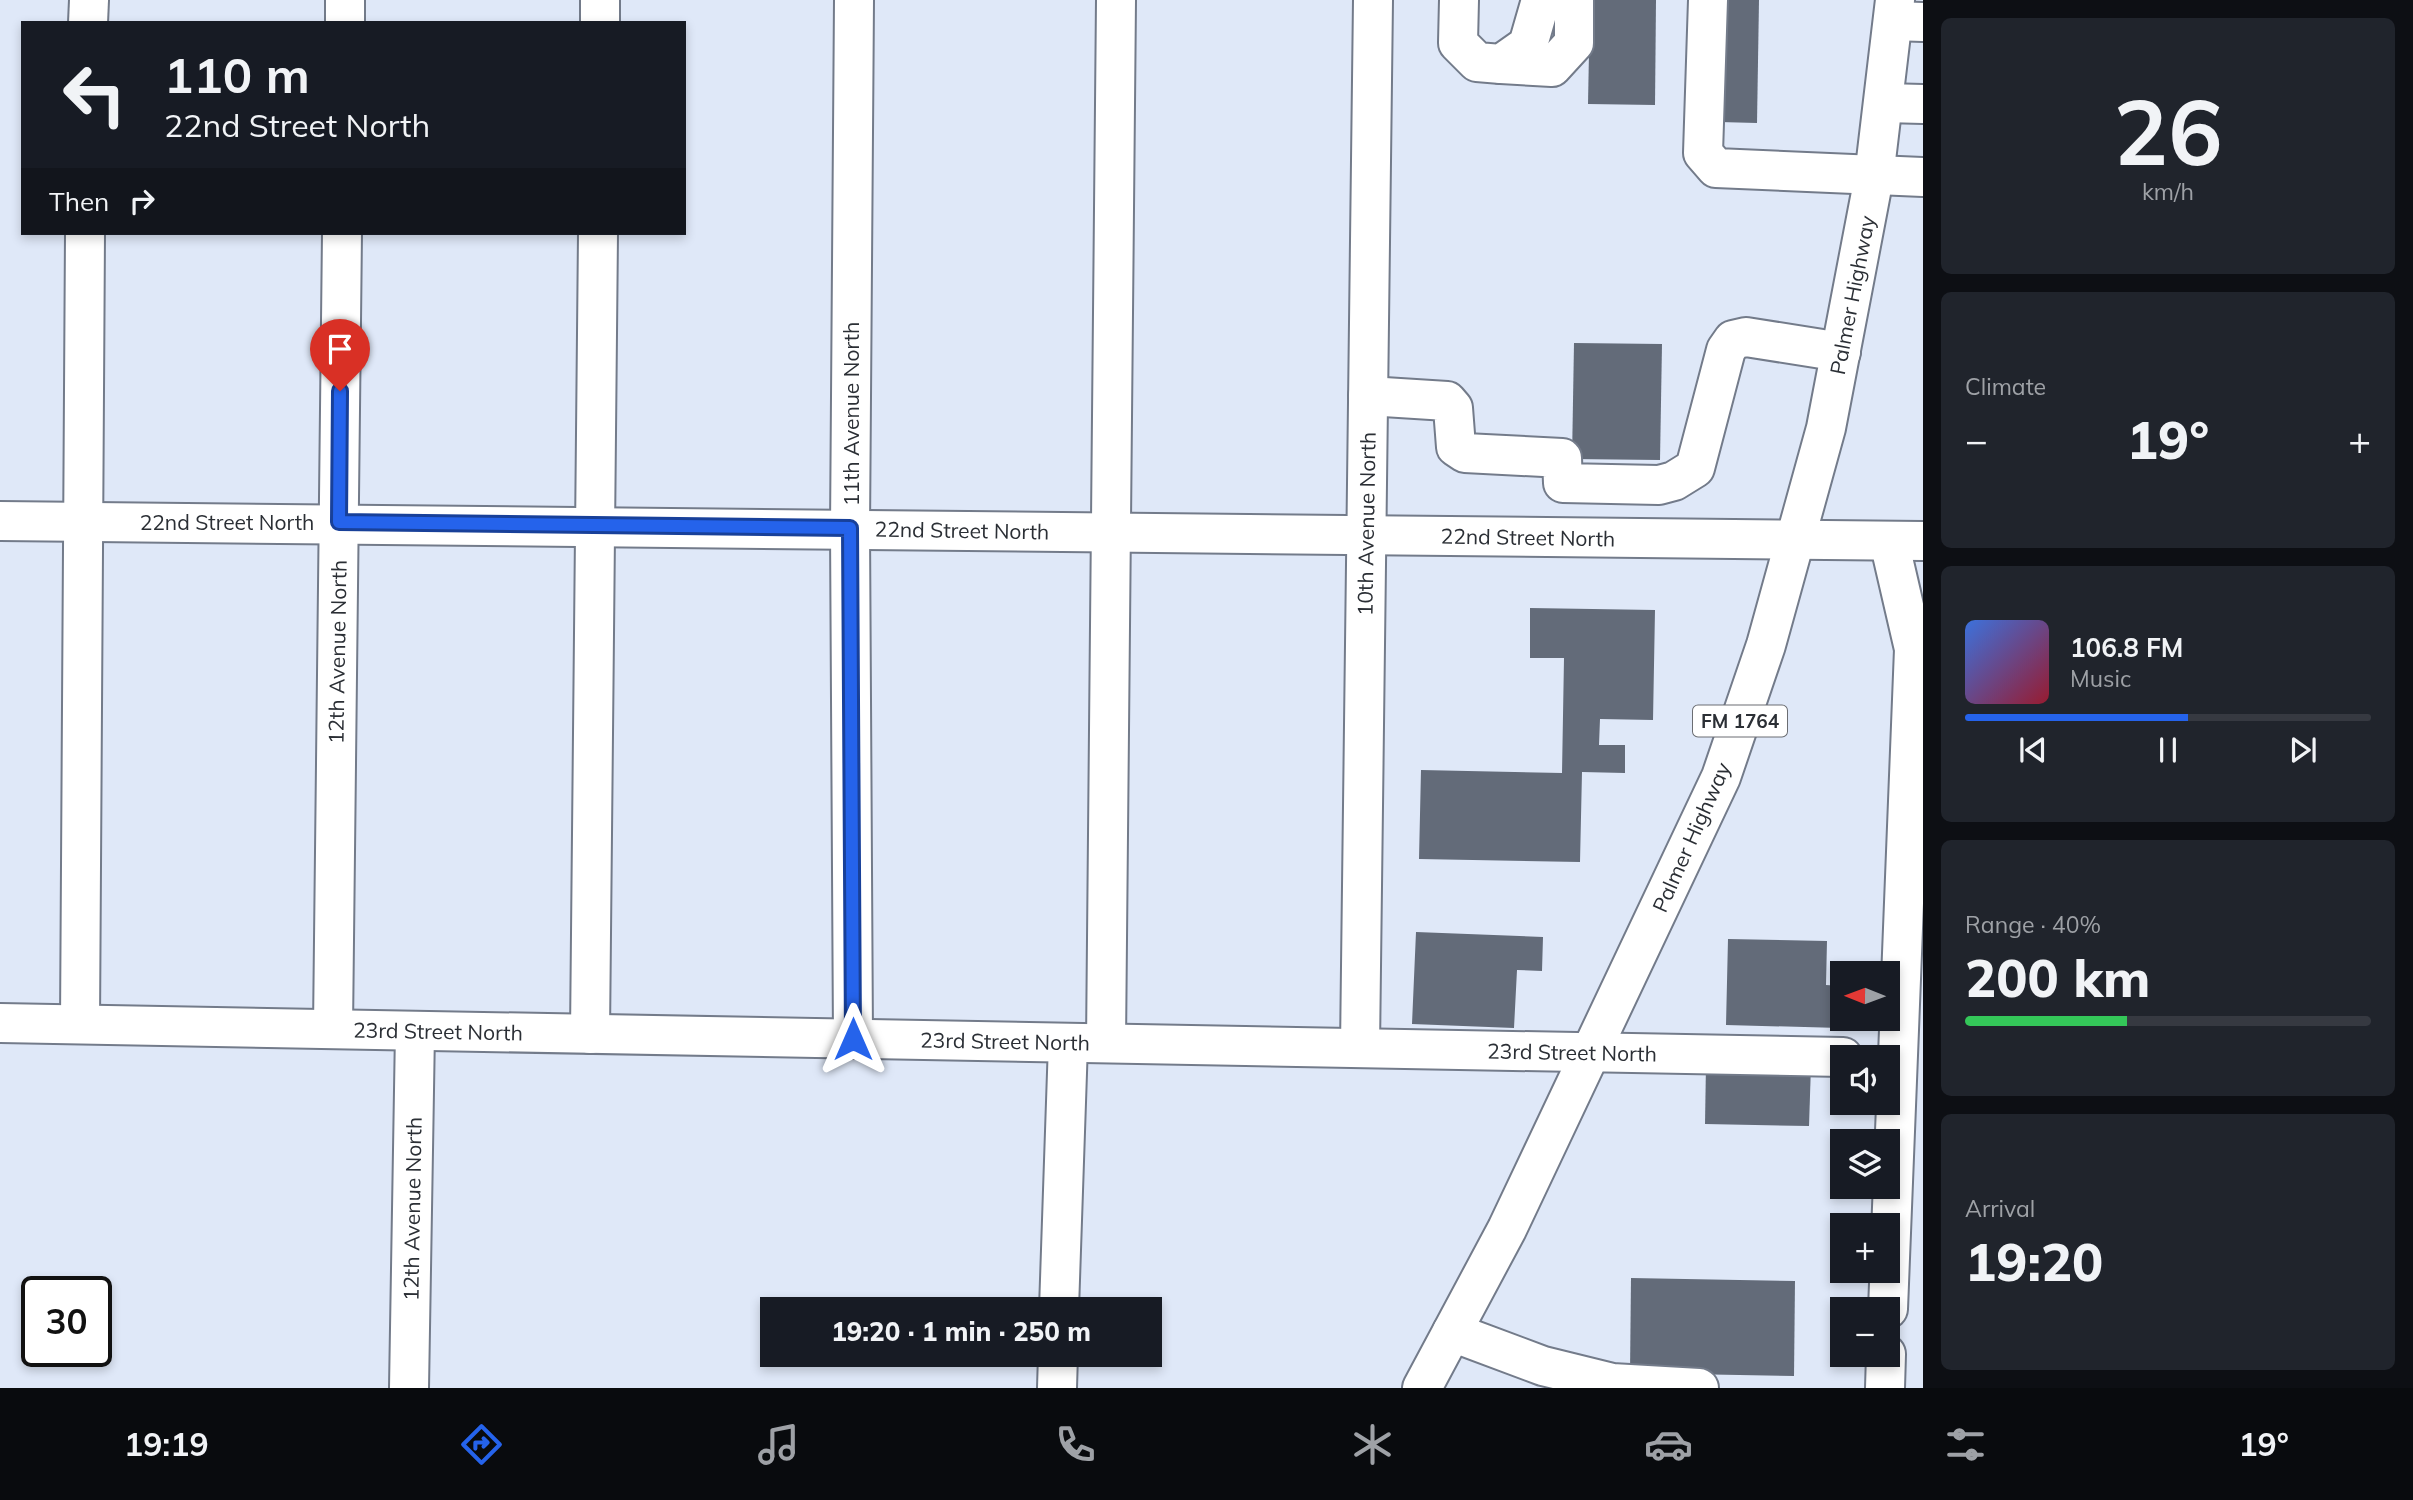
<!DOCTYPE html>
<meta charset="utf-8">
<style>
:root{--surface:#171b24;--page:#20242c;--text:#f1f3f6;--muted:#9ea1a6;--line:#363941;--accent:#2563eb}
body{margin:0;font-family:Mulish,sans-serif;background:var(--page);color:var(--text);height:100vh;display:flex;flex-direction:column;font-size:26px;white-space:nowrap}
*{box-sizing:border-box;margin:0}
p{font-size:23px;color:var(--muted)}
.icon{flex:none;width:38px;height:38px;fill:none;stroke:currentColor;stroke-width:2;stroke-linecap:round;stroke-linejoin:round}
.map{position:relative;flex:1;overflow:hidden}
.drawer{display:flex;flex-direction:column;gap:18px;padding:18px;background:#0d0f14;width:490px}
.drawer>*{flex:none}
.top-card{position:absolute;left:21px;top:21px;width:665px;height:214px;border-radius:0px;box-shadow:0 4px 10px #0003;background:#171b24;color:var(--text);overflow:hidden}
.needle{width:46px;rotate:271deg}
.fabs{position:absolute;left:1830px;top:961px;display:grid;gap:14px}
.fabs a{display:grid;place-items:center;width:70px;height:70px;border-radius:0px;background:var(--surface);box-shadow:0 4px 10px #0003;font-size:35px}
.speed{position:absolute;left:21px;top:1276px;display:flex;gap:14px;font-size:35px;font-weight:700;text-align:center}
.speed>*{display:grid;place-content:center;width:91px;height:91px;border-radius:50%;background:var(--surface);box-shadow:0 4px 10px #0003;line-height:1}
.speed .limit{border:4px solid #111;border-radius:10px;background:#fff;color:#111}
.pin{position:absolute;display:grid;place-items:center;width:60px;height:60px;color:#fff;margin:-72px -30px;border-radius:50% 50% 50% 0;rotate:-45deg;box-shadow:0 0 7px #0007}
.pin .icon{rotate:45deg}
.me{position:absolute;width:77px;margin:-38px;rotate:0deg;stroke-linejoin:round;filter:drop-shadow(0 0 5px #0008)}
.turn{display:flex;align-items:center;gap:24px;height:147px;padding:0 28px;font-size:32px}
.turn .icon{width:91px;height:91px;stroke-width:2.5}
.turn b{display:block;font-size:49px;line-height:60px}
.then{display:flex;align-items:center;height:66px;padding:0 28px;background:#0003;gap:14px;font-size:26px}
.big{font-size:52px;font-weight:800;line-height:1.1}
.drawer .card{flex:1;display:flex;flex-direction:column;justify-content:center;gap:10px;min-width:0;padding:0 24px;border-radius:10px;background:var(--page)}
.drawer .dial{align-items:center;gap:0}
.dial b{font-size:91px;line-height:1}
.song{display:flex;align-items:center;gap:21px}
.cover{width:84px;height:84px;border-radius:10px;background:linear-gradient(135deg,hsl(220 70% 55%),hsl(350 70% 35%))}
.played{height:7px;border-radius:4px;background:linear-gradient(90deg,var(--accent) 55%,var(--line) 55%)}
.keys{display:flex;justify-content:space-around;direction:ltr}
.heat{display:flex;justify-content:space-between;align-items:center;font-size:38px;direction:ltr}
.charge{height:10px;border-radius:5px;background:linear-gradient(90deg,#34c759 40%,var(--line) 0)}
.trip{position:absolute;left:760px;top:1297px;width:402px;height:70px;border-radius:0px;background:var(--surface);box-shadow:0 4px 10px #0003;font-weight:800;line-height:70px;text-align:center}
.tabs{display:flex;height:112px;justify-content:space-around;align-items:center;background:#090b0e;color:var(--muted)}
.tabs .icon{width:49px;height:49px}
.tabs .selected{color:var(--accent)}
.tabs b{font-size:32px;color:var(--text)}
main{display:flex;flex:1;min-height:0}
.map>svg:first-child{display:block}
.building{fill:#636b79}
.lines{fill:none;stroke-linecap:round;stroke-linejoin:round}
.minor-casing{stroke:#737b8a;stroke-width:42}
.major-casing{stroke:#737b8a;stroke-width:42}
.minor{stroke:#fff;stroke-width:38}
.major{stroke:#fff;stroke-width:38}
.route-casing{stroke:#184099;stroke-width:18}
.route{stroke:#2563eb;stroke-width:12}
.labels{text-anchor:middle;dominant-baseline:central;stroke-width:7;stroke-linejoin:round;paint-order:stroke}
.shield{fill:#fff;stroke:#6b6d72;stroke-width:2}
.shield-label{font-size:19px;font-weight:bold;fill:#2b2f35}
.street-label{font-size:21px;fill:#2b2f35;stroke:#fff}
</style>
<main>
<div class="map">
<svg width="1923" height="1388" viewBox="0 0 1923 1388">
<rect width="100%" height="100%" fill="#dfe8f8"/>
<g class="building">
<path d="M1590,0H1656L1655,105L1588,104Z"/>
<path d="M1721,0H1759L1757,123L1719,122Z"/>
<path d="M1574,343L1662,344L1660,460L1572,459Z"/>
<path d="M1530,608L1655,610L1653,720L1600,719L1599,745H1625V773L1582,772L1580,862L1419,859L1421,770L1562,773L1564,658H1530Z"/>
<path d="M1416,932L1543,937L1542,971L1517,970L1514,1028L1412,1024Z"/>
<path d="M1728,939L1827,941L1826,985L1841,986L1840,1028L1726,1025Z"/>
<path d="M1706,1064L1811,1065L1809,1126L1705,1124Z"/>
<path d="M1631,1278L1795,1281L1794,1376L1630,1373Z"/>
</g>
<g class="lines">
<defs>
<g id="minor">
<path d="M1459,0L1458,43L1477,62L1501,64L1528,45L1541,0"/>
<path d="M1708,0L1703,153L1716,168L1923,177"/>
<path d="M1893,21L1923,22"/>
<path d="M88,23L89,0"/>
<path d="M345,23V0"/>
<path d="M600,23V0"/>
<path d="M1501,64L1552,67L1574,43V0"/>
<path d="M1885,103L1923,104"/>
<path d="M1368,396L1447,401L1453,408L1456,447L1465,453L1562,458L1563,483L1659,485L1674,481L1695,468L1726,350L1733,340L1746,337L1841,352"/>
<path d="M0,521L1923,541"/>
<path d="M0,1023L1843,1057"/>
<path d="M80,1024L85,233"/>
<path d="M333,1029L342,233"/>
<path d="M590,1034L598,233"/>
<path d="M853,1039L850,529L854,0"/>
<path d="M1106,1043L1116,0"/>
<path d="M1360,1048L1373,0"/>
<path d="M1059,1309L1068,1043"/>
<path d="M1888,1309L1914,649L1889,541"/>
<path d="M1452,1332L1543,1366L1612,1383L1699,1388"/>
<path d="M409,1388L415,1031"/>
<path d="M1057,1388L1058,1354"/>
<path d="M1885,1388L1886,1354"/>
</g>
<path id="major" d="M1422,1388L1507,1229L1721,777L1766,645L1826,428L1874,177L1895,0"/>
</defs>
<use href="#minor" class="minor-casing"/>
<use href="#major" class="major-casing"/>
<use href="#minor" class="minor"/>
<use href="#major" class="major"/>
</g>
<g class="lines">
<defs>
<path id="route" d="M340,391L339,522L850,528L853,1039"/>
</defs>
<use href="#route" class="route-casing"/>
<use href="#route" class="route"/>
</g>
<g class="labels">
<rect class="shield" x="1693" y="705.5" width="94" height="31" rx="5"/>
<g class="shield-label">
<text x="1740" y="721">FM 1764</text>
</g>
<g class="street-label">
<text transform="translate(1852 295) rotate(-79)">Palmer Highway</text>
<text transform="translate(851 414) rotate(-90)">11th Avenue North</text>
<text x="227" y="522">22nd Street North</text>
<text transform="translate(1366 524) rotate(-89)">10th Avenue North</text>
<text transform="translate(962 530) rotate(1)">22nd Street North</text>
<text transform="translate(1528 537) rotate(1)">22nd Street North</text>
<text transform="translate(337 652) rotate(-89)">12th Avenue North</text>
<text transform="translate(1691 837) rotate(-66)">Palmer Highway</text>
<text transform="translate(438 1031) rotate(1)">23rd Street North</text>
<text transform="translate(1005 1041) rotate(1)">23rd Street North</text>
<text transform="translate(1572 1052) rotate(1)">23rd Street North</text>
<text transform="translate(412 1209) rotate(-89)">12th Avenue North</text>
</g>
</g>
</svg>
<div class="fabs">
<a><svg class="needle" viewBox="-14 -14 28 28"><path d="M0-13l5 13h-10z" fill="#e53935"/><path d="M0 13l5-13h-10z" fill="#9ea1a6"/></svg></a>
<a><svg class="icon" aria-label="sound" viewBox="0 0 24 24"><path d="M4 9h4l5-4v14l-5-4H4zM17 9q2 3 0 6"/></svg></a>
<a><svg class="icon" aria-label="layers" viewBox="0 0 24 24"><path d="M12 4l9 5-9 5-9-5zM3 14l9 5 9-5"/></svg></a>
<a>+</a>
<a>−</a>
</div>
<div class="speed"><div class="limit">30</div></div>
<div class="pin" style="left:340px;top:391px;background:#d93025"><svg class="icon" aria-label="arrive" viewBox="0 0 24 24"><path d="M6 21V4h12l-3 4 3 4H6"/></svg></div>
<svg class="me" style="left:853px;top:1039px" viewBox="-20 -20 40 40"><path d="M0-17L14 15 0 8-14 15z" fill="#2563eb" stroke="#fff" stroke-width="4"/></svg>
<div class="trip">19:20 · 1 min · 250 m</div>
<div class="top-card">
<div class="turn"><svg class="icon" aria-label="left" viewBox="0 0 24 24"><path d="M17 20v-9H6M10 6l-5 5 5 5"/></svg><div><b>110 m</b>22nd Street North</div></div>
<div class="then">Then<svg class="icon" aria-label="right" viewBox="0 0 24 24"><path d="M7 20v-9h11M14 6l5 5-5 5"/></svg></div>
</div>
</div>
<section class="drawer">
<div class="card dial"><b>26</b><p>km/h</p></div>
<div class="card"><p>Climate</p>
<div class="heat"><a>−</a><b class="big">19°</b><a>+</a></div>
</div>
<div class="card">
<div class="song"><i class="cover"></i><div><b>106.8 FM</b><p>Music</p></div></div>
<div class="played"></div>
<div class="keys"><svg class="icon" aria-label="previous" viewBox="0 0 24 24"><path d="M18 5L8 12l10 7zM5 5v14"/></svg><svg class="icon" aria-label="pause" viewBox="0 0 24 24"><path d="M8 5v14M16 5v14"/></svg><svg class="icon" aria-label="next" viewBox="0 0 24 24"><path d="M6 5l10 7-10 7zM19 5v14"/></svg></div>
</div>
<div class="card"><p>Range · 40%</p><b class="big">200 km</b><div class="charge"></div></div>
<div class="card"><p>Arrival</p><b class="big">19:20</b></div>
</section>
</main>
<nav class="tabs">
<b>19:19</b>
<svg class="icon selected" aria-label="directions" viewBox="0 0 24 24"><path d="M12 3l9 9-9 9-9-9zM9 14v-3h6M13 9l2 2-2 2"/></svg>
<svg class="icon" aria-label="music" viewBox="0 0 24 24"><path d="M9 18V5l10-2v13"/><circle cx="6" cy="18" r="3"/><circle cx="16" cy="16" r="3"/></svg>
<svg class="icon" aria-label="phone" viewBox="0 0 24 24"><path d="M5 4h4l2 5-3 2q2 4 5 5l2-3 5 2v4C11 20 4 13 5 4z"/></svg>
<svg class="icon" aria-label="climate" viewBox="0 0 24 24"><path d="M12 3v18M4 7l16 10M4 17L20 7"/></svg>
<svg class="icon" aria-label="car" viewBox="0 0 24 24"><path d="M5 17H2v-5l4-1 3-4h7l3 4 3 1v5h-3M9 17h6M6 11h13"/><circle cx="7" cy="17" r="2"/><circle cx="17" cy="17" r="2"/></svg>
<svg class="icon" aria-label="filters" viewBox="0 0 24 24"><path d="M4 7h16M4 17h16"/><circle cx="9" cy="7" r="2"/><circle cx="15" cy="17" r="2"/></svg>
<b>19°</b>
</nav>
